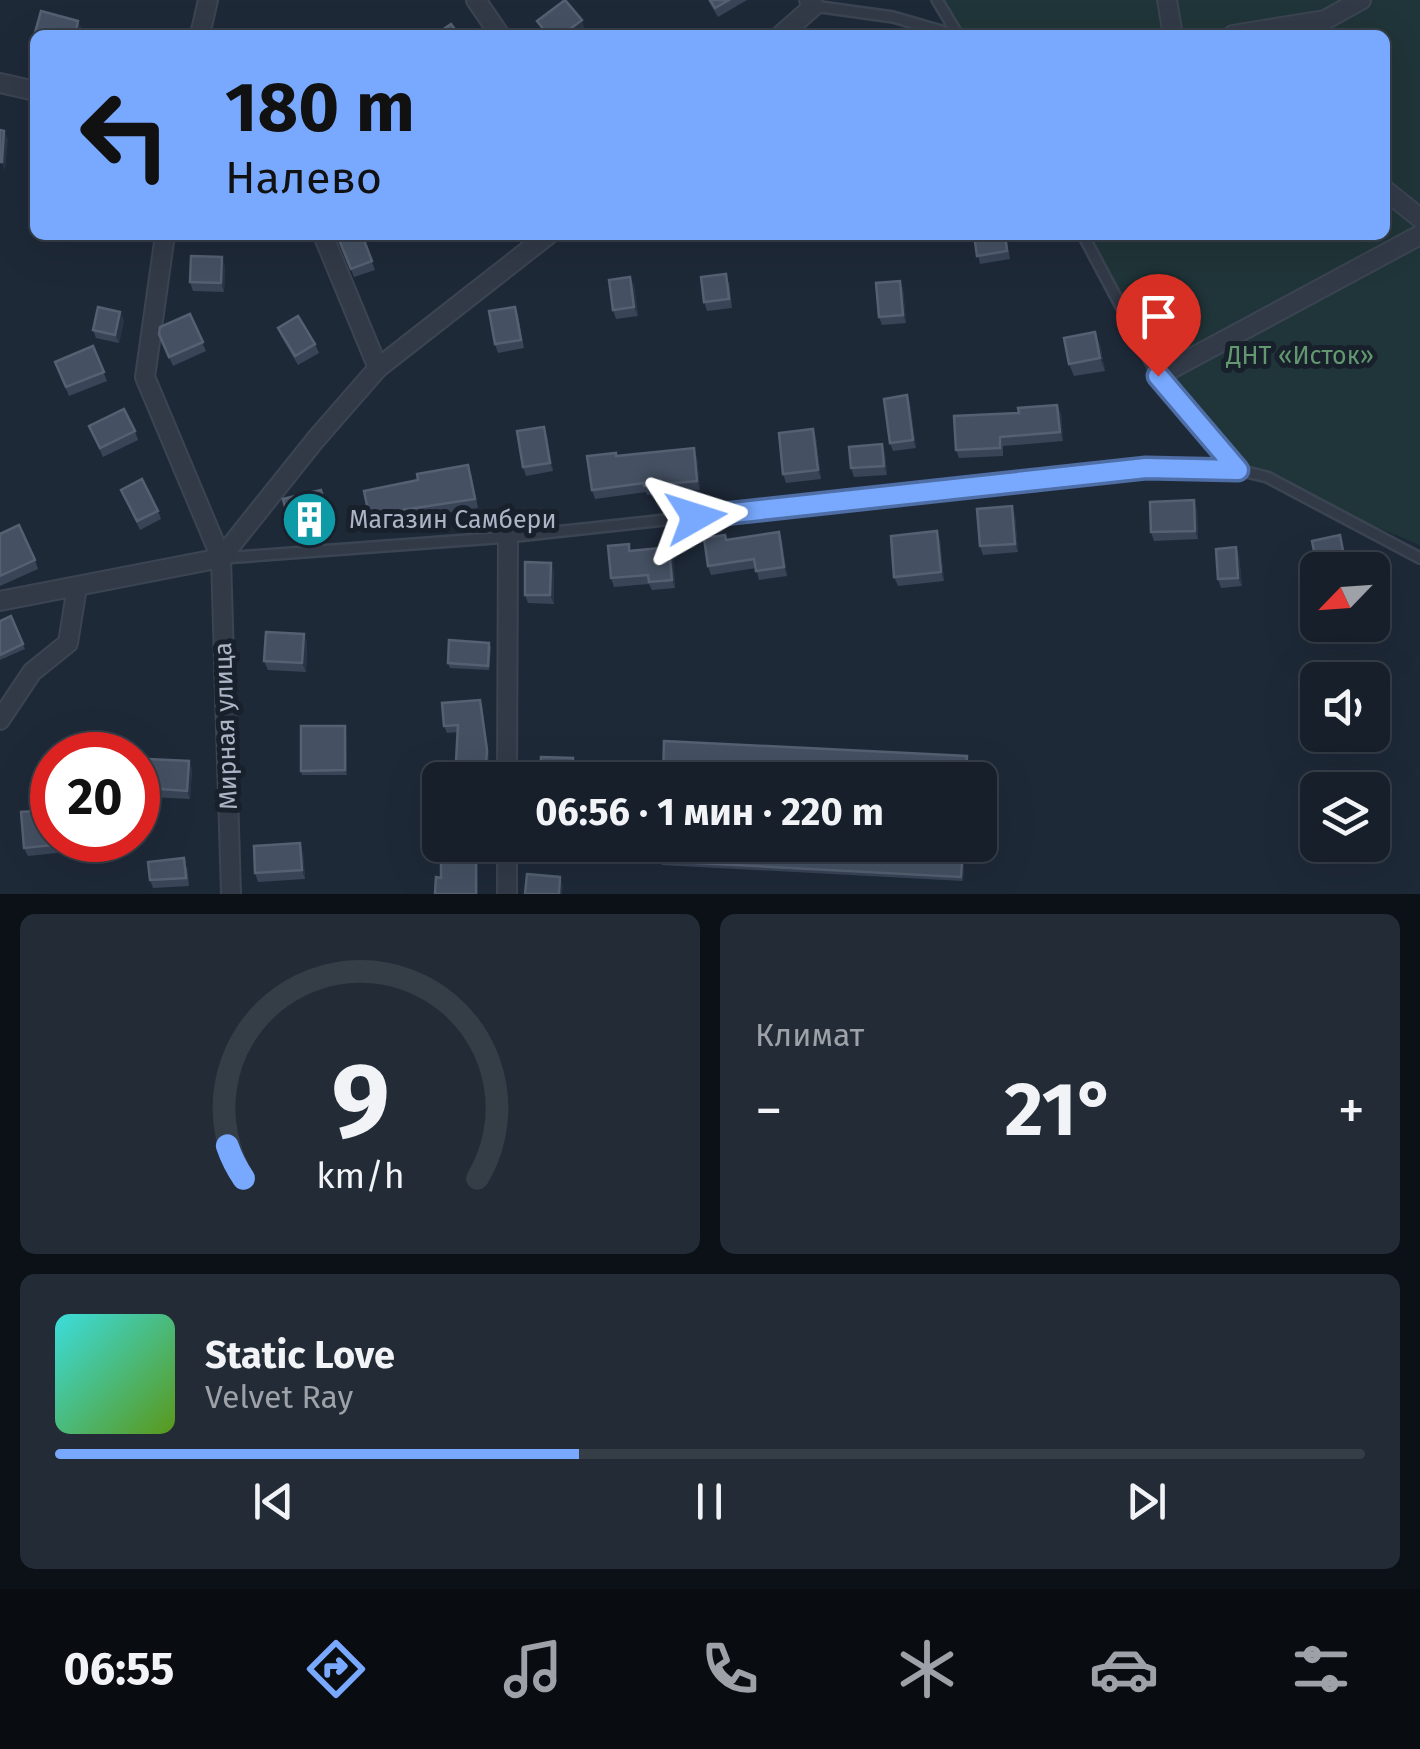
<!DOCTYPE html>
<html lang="ru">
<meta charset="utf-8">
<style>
:root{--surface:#161f2a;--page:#232c36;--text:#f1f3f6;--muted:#9ea2a8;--line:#353d47;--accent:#78a9fe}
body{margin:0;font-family:"Fira Sans",sans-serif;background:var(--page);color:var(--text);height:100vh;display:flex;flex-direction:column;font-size:38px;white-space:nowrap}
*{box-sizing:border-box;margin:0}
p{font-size:32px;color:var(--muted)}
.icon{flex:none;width:55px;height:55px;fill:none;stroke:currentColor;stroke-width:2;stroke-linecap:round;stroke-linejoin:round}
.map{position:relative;height:894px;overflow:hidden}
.drawer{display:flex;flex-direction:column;gap:20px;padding:20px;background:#0c1117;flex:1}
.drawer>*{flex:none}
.guide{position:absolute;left:30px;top:30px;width:1360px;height:210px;border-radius:15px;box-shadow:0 10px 40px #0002,0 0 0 2px var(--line);background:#78a9fe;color:#111;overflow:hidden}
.needle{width:65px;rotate:245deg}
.tools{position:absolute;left:1300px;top:552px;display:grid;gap:20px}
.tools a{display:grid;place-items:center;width:90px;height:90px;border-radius:15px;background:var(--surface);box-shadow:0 10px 40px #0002,0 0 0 2px var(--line);font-size:50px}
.speed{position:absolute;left:30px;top:732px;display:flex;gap:20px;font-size:50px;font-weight:700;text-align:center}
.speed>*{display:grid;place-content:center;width:130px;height:130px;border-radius:50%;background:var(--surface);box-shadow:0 10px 40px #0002,0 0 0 2px var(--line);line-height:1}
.speed .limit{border:15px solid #d22;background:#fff;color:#111}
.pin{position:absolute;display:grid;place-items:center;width:85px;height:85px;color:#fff;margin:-102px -42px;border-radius:50% 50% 50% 0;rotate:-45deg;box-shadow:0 0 10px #0007}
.pin .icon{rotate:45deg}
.me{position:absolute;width:110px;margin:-55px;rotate:84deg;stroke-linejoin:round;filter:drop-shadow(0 0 8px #0008)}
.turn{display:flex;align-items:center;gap:35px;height:210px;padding:0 30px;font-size:45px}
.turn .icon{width:130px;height:130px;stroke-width:2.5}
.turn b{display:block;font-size:70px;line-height:85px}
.big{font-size:75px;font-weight:700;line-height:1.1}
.drawer .tile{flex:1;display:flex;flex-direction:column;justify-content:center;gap:15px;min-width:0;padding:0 35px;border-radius:15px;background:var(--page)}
.drawer .dial{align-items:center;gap:0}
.dial svg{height:260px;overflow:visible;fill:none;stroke:var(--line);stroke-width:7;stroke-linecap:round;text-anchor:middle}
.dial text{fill:var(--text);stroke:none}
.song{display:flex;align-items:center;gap:30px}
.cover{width:120px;height:120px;border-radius:15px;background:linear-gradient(135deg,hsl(180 70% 55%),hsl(90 70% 35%))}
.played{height:10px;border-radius:5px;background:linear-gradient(90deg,var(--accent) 40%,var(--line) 40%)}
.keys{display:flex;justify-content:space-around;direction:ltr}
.heat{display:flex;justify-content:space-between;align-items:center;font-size:55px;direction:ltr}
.drawer .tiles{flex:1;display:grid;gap:20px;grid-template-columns:1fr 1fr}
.tile:last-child{grid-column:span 2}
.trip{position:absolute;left:422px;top:762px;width:575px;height:100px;border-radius:15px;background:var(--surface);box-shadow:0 10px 40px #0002,0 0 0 2px var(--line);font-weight:700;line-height:100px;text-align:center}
.tab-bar{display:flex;height:160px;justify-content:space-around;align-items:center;background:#090c11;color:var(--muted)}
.tab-bar .icon{width:70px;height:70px}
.tab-bar .active{color:var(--accent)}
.tab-bar b{font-size:45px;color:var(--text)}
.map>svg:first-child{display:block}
.green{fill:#203539}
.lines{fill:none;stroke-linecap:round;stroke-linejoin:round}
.lane-casing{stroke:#3b4452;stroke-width:14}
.street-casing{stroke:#3b4452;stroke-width:22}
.lane{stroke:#323a48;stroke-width:9}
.street{stroke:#323a48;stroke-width:18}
.wall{fill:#394457}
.shaded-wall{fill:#293446}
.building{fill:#455163;stroke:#556072;stroke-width:2.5}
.route-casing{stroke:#4e6ea5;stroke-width:25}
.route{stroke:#78a9fe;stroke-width:18}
.labels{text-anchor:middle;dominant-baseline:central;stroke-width:10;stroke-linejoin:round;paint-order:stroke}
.park-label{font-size:25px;fill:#629770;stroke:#18202c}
.poi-label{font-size:25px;fill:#acb5c5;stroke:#18202c;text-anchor:start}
.street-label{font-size:25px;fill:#acb5c5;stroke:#18202c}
</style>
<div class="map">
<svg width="1420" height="894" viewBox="0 0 1420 894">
<rect width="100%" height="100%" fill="#1e2938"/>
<path class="green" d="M937,0H1420V545L1238,470L1158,376L1079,235H1385V35H958Z"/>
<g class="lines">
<defs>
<g id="lane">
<path d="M937,0L958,35"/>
<path d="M814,6L893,17L955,35"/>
<path d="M1083,235L1158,376L1238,470"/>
<path d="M224,558L508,537L1146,468L1197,467L1238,470L1267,477L1420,558"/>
</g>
<g id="street">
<path d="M476,0L500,35"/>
<path d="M1167,0L1173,35"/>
<path d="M200,35L208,0"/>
<path d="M781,35L814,6L809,0"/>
<path d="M1233,35L1325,20L1361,0"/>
<path d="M0,83L35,91"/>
<path d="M1385,190L1420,218"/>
<path d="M165,235L145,377L221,558L231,894"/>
<path d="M323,235L378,368"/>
<path d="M1158,376L1420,235"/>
<path d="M221,558L316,439L378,368L548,235"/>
<path d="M0,601L221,558"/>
<path d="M0,720L32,672L68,643L77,587"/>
<path d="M507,780L508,537"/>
<path d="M507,894V845"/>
</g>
</defs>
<use href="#lane" class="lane-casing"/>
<use href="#street" class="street-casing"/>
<use href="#lane" class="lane"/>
<use href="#street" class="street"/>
</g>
<g class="wall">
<path d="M708,0H747L718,17Z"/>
<path d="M337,235H362L375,270L354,277Z"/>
<path d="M698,235H728L698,237Z"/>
<path d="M974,235H1006L1010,259L980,264Z"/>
<path d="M225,266L224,292L193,291L190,282Z"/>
<path d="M630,277L634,286L638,316L616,319L613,310Z"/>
<path d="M900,281L903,289L906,323L882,325L879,317Z"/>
<path d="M729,282L732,308L707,311L704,302Z"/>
<path d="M515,307L518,315L524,348L498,353L495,344Z"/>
<path d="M190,314L206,351L173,366L159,334Z"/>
<path d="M124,320L119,343L96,338L93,330Z"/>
<path d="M278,328L315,344L319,353L298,365L281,336Z"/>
<path d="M1100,345L1105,371L1074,376L1069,364Z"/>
<path d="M93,346L107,381L69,396L55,362Z"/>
<path d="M907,395L910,404L916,448L893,451L890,443Z"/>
<path d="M1057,405L1061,414L1063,441L1003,446V456L959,458L956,450L1019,413Z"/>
<path d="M89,426L135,431L138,440L103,457Z"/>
<path d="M544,427L547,436L553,471L526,476L523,467Z"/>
<path d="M813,429L816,438L821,479L786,483L783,474Z"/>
<path d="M882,444L885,453L887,475L854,477L851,468Z"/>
<path d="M616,456L697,457L700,490L647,495L646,492L595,499L592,490Z"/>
<path d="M471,473L478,508L372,524L369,515L418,480Z"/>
<path d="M121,490L158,511L161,519L140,530Z"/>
<path d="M326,502L333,529L295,539L290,526Z"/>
<path d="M1197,509L1198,539L1154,541L1151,532Z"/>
<path d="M1015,515L1018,552L983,555L980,546Z"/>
<path d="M937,531L940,540L944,581L898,586L894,577Z"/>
<path d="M0,534L35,560L38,569L0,586Z"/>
<path d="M782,541L787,576L759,580L756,568L711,575L708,566Z"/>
<path d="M669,547L673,556L675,588L652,590L649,584L614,587L611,578L631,551Z"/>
<path d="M1236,547L1239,556L1242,586L1221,588L1218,579Z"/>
<path d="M554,571V604L528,603L525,595Z"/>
<path d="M11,616L25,649L0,660V621Z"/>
<path d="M304,634L307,643L306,672L268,670L264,661Z"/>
<path d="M489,643L491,647L489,670L450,668L448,663Z"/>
<path d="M482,706L489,757L458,732L447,733L444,726Z"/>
<path d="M345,726L346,731L347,775H302L301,771Z"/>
<path d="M189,761L192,770L190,799L150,797L147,788Z"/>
<path d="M52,840H56L57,853L28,856L24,848Z"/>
<path d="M965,845L963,881L662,865L660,861Z"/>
<path d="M303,852L305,879L258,882L255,873Z"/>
<path d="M187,867L189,886L153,888L150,880Z"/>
</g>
<g class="shaded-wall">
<path d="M582,20L585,29L577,35H562Z"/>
<path d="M78,21L82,29L80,35H75Z"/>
<path d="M4,131L8,139L5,171L2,162Z"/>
<path d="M222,257L225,266L224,292L221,283Z"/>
<path d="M630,277L634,286L638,316L634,307Z"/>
<path d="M900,281L903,289L906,323L903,315Z"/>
<path d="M120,312L124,320L119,343L115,335Z"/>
<path d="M1095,332L1100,345L1105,371L1100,358Z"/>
<path d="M907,395L910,404L916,448L913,440Z"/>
<path d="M1057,405L1061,414L1063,441L1060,432Z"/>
<path d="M544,427L547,436L553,471L550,463Z"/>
<path d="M813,429L816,438L821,479L818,470Z"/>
<path d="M882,444L885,453L887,475L884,466Z"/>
<path d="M694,448L697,457L700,490L697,481Z"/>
<path d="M1194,500L1197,509L1198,539L1195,531Z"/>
<path d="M1012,506L1015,515L1018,552L1015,544Z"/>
<path d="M937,531L940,540L944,581L941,572Z"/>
<path d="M779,532L782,541L787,576L784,567Z"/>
<path d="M669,547L673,556L675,588L672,580Z"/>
<path d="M1236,547L1239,556L1242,586L1238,578Z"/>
<path d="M551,563L554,571V604L550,595Z"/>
<path d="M1372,573L1373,575L1374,605L1372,601Z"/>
<path d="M304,634L307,643L306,672L302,663Z"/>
<path d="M480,700L482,706L489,757L488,780H485Z"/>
<path d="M345,726L346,731L347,775L345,770Z"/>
<path d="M189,761L192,770L190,799L187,791Z"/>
<path d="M300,843L303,852L305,879L302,870Z"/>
<rect x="476" y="845" width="2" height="49"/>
<path d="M963,845H965L963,881L961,877Z"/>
<path d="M560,877L563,886L562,894H559Z"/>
</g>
<g class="building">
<path d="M565,0L582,20L562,35H548L537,21Z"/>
<path d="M710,0H729L715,8Z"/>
<path d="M41,11L78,21L75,35H35L34,36Z"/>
<path d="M451,24L459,35H435Z"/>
<path d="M0,130L4,131L2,162H0Z"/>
<path d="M337,235H362L372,261L351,269Z"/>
<path d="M974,235H1005L1007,251L977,256Z"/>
<path d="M191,256L222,257L221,283L190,282Z"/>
<path d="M726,274L729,299L704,302L701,277Z"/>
<path d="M630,277L634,307L613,310L609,280Z"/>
<path d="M900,281L903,315L879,317L876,283Z"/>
<path d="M98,307L120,312L115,335L93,330Z"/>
<path d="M515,307L521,340L495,344L489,311Z"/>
<path d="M190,314L203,342L169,357L159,334L160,327Z"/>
<path d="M298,316L315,344L295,356L278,328Z"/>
<path d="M1095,332L1100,358L1069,364L1064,338Z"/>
<path d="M93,346L104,372L66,387L55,362Z"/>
<path d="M907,395L913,440L890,443L884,399Z"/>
<path d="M1057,405L1060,432L1000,437V448L956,450L954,416L1019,413L1018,408Z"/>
<path d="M124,409L135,431L100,448L89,426Z"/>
<path d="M544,427L550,463L523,467L517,431Z"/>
<path d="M813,429L818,470L783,474L779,433Z"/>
<path d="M882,444L884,466L851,468L849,447Z"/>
<path d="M694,448L697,481L644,486V483L592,490L587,456L616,453V456Z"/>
<path d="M468,465L475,499L369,515L364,491L418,480L417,474Z"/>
<path d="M142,479L158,511L137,521L121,490Z"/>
<path d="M321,490L328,516L290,526L283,499Z"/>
<path d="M1194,500L1195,531L1151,532L1150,502Z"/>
<path d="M1012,506L1015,544L980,546L977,509Z"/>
<path d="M19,525L35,560L0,576V534Z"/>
<path d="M937,531L941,572L894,577L891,536Z"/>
<path d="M779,532L784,567L756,571L754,559L708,566L704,538L725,535L726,540Z"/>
<path d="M1340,535L1346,567L1318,570V571L1312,541Z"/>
<path d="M629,544V551L669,547L672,580L649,582L648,575L611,578L608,546Z"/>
<path d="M1236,547L1238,578L1218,579L1216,549Z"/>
<path d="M525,562L551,563L550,595H525Z"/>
<rect x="1354" y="567" width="16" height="3"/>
<path d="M11,616L23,644L0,655V621Z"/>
<path d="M266,632L304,634L302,663L264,661Z"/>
<path d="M449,640L489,643L488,666L448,663Z"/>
<path d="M480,700L487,750L485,780H455L458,725L444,726L442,703Z"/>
<path d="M301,726H345V770L301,771Z"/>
<path d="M664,741L967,756L966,780H663Z"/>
<path d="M541,757L573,758V780L540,779Z"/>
<path d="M148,759L189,761L187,791L147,788Z"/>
<path d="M50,810L54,845L24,848L21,812Z"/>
<path d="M300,843L302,870L255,873L254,846Z"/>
<path d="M441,845H476V894H435L436,877L441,878Z"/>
<path d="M661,845H963L961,877L660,861Z"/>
<path d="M184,858L186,878L150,880L148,862Z"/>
<path d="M527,874L560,877L559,894H525Z"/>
</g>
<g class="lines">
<defs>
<path id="route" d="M696,517L1146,468L1238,470L1158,376"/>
</defs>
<use href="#route" class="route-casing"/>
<use href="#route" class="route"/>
</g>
<defs>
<symbol id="building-disc" viewBox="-11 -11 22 22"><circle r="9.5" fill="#0f9aa8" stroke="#18202c"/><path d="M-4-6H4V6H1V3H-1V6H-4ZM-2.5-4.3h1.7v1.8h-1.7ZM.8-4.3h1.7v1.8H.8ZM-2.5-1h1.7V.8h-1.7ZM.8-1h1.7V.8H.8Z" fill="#fff"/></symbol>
</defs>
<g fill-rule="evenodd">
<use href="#building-disc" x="278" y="488" width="63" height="63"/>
</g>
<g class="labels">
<g class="park-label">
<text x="1300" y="356">ДНТ «Исток»</text>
</g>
<g class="poi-label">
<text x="349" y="520">Магазин Самбери</text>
</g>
<g class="street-label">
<text transform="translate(226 726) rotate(-92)">Мирная улица</text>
</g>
</g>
</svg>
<div class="tools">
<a><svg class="needle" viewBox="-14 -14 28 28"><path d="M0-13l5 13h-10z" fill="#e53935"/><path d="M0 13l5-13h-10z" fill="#9ea2a8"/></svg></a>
<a><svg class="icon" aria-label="sound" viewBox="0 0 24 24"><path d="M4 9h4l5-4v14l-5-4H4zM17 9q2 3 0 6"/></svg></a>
<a><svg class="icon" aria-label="layers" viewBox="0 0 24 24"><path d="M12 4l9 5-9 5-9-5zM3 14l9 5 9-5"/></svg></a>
</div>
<div class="speed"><div class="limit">20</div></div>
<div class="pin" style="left:1158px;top:376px;background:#d93025"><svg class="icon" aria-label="arrive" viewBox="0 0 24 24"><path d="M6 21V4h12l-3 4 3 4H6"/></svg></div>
<svg class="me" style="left:696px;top:517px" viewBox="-20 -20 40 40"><path d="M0-17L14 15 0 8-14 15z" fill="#78a9fe" stroke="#fff" stroke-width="4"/></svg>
<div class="trip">06:56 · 1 мин · 220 m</div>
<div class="guide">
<div class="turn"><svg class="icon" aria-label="left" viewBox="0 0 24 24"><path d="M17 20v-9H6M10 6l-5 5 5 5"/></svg><div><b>180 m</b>Налево</div></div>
</div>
</div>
<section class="drawer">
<div class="tiles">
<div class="tile dial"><svg viewBox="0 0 100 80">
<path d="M14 69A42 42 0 1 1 86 69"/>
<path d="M14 69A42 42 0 0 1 9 59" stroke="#78a9fe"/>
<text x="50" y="56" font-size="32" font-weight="700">9</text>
<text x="50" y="72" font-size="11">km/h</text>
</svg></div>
<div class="tile"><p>Климат</p>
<div class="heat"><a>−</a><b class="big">21°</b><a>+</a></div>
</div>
<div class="tile">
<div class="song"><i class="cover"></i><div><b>Static Love</b><p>Velvet Ray</p></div></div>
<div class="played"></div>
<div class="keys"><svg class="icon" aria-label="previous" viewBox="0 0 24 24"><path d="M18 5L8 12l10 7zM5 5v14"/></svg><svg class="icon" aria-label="pause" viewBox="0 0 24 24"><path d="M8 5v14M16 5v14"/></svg><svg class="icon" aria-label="next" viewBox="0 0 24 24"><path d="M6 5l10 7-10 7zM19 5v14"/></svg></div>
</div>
</div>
</section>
<nav class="tab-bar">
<b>06:55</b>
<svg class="icon active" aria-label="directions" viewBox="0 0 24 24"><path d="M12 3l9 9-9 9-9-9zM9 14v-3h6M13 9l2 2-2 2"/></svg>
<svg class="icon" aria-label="music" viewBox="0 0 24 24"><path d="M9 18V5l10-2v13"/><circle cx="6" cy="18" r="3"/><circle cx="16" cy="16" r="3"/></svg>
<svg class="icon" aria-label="phone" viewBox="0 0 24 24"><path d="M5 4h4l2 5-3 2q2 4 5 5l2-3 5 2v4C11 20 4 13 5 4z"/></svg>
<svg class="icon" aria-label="climate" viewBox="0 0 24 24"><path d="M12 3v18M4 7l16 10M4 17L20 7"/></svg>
<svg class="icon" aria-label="car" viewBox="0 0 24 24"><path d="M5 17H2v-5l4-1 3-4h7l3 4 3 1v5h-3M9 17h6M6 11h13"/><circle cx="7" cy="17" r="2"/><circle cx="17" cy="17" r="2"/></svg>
<svg class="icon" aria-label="filters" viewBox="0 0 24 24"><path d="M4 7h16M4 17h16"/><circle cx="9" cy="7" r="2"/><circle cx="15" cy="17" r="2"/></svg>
</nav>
